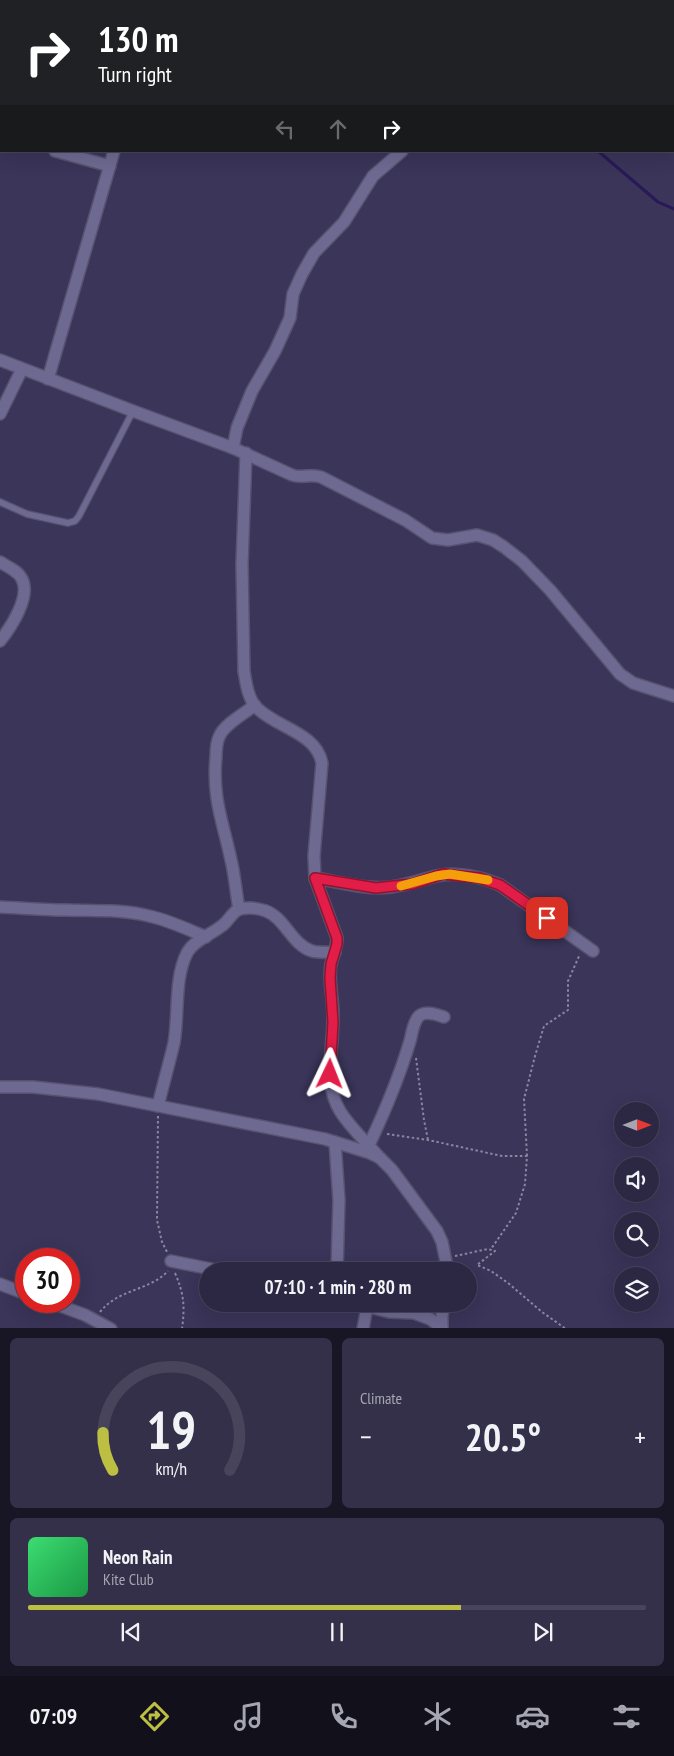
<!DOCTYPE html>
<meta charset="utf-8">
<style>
:root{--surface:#2c2843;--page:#34304a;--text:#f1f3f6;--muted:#a6a6b2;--line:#48445c;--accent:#bdbf43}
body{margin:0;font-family:"PT Sans Narrow",sans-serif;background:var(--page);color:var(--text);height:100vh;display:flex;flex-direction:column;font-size:19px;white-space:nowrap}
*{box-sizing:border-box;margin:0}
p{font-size:16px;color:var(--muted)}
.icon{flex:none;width:28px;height:28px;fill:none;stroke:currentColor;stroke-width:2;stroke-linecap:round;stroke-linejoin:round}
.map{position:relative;height:1328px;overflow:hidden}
.side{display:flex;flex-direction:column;gap:10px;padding:10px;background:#181625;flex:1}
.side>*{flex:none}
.banner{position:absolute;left:0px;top:0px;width:675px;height:152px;box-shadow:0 5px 20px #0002,0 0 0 1px var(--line);background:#202124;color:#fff;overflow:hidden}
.needle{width:32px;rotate:90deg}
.buttons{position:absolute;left:614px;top:1102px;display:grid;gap:10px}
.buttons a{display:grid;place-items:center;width:45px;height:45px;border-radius:50%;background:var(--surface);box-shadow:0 5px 20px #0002,0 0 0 1px var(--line);font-size:25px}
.speed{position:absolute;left:15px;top:1248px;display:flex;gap:10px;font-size:25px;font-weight:700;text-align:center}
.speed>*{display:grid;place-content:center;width:65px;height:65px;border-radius:50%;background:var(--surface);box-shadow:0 5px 20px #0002,0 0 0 1px var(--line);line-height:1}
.speed .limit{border:8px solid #d22;background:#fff;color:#111}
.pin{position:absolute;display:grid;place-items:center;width:42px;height:42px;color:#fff;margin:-21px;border-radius:10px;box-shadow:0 2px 8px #0006}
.me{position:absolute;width:55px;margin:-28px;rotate:2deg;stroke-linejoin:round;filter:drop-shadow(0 0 4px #0008)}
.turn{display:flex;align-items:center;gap:18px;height:105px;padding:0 15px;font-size:22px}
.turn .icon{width:65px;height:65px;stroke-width:2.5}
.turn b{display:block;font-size:35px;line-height:42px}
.lanes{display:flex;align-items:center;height:48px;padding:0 15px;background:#0003;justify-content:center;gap:25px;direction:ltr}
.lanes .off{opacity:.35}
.big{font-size:38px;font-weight:800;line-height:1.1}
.side .card{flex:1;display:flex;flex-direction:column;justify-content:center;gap:8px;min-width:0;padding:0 18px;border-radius:8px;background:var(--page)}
.side .dial{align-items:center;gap:0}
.dial svg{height:130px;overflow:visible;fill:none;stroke:var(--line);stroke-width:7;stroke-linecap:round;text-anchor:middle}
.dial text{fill:var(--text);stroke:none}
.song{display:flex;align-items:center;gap:15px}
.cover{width:60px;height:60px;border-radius:8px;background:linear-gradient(135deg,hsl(140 70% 55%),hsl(140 70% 35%))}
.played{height:5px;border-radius:2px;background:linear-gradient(90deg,var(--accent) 70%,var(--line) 70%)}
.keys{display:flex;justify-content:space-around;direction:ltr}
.heat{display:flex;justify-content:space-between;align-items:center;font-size:28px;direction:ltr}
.side .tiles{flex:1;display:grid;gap:10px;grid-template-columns:1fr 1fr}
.card:last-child{grid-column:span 2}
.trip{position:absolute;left:199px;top:1262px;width:278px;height:50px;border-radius:25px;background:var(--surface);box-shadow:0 5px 20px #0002,0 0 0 1px var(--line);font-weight:800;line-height:50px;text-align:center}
.tabs{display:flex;height:80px;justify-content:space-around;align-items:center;background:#12101b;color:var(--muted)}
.tabs .icon{width:35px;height:35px}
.tabs .selected{color:var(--accent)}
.tabs b{font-size:22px;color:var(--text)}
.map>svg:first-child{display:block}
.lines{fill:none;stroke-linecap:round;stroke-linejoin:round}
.stream{stroke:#291956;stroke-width:3}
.service-casing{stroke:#57526f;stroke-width:8}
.minor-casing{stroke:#57526f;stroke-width:14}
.path{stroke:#8986a0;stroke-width:2;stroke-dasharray:2.5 2.5;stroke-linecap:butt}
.service{stroke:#6e6991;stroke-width:5.5}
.minor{stroke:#6e6991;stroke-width:11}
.route-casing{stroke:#92132f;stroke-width:12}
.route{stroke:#e11d48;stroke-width:9}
.slow{stroke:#f59e0b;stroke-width:9}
</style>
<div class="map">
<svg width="674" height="1329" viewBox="0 0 674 1329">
<rect width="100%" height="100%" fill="#3a3559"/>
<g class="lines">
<g class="stream">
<path d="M430,0L431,1"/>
<path d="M598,151L658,202L674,209"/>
</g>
<defs>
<path id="service" d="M0,502L27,514L68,523L75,521L79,516L133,411"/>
<g id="minor">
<path d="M249,0L254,1"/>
<path d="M159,1L160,0"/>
<path d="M581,1L582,0"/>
<path d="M0,136L1,137"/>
<path d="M55,151L110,166"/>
<path d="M0,360L133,411L233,448L292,475C302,479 310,473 321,477L405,520L432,538L448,540L477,535L493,540L504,547L522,561L550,590L620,674L633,683L674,696"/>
<path d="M48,379L114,151"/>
<path d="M0,414L22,369"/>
<path d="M233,448L237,428L252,391L275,351L290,318L293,294L302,274L314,253L344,222L373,176L402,151"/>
<path d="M246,453L242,564L244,671C246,683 248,698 256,707C276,728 316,732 322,763L314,856L315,878L337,938C337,948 333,955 331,964C328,980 333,997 333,1014C334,1047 322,1081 340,1111C349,1126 368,1144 380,1158"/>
<path d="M0,562C8,567 18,571 22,579C31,597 11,627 0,641"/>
<path d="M315,878C339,882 366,890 391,887C407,885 421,880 436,876C456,871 482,877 500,885L593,951"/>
<path d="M0,907C22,908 43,910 65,910C93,911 121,909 149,916C168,920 187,929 206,937"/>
<path d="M239,909C236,893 235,876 231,860C223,822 212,798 216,757C216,750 216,742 220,735C225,724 245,713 255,705"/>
<path d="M0,1087H33L98,1094L325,1139L370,1153L380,1158L392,1170L437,1231L442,1242L448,1271"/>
<path d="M158,1106C163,1085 169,1064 174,1043C179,1015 174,978 187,953C194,940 212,934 223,925C228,921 231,915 236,911C244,906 258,908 266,911C285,918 292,945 312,951C319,953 327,952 335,952"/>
<path d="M335,1142L339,1200L337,1271"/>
<path d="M369,1145C385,1111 399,1078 410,1041C412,1034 413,1022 419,1016C426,1010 437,1015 444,1017"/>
<path d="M171,1261L221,1271"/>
<path d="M0,1284L26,1294"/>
<path d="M47,1301L85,1315L111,1329"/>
<path d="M358,1304L389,1312L414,1313L430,1319L442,1328"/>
<path d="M363,1329L367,1307"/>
<path d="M442,1329V1315L445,1304"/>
</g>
</defs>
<use href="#service" class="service-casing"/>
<use href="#minor" class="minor-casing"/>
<g class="path">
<path d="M416,1058L424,1120L428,1140"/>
<path d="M158,1116L157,1220L162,1242L167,1252"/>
<path d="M387,1134L428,1140L502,1156H527L525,1184L516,1213L491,1249"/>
<path d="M527,1156L524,1099L535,1056L544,1026L568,1010V981L580,954"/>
<path d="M455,1256L488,1249L495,1251L477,1265L491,1271L508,1283L542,1312L566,1329"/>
<path d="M175,1273C184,1294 185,1306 182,1329"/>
<path d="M100,1312C118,1289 149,1291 168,1271"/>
</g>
<use href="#service" class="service"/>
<use href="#minor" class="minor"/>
</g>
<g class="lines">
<defs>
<path id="route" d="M330,1074L333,1022L330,978L331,964L337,944V938L315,878L376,888L412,884L443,874L479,878L500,885L547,918"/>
</defs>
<use href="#route" class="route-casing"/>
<use href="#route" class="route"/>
<path class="slow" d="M401,886L436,876L450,874L488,880"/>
</g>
</svg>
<div class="buttons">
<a><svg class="needle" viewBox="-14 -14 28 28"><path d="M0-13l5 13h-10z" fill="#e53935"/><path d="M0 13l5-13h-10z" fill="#a6a6b2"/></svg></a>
<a><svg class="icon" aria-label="sound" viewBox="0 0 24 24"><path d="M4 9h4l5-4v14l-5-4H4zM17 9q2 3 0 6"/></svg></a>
<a><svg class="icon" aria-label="search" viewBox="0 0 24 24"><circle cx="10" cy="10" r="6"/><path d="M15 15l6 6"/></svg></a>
<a><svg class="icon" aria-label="layers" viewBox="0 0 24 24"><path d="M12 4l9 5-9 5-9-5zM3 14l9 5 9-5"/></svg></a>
</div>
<div class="speed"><div class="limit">30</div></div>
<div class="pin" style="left:547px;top:918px;background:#d93025"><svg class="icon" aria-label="arrive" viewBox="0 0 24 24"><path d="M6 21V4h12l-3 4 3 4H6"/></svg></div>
<svg class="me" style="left:330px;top:1074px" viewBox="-20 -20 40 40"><path d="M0-17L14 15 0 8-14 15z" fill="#e11d48" stroke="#fff" stroke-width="4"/></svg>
<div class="trip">07:10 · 1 min · 280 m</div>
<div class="banner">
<div class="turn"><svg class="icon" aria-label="right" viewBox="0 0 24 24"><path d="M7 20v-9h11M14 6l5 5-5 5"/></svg><div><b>130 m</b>Turn right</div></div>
<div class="lanes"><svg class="icon off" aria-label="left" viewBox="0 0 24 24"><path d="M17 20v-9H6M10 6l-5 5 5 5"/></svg><svg class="icon off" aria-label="ahead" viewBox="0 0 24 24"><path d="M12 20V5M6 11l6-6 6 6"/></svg><svg class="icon" aria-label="right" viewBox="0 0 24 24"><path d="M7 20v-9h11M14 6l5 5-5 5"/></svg></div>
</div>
</div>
<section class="side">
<div class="tiles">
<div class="card dial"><svg viewBox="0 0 100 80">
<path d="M14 69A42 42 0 1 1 86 69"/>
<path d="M14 69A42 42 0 0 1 8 46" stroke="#bdbf43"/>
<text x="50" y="56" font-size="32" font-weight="700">19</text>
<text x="50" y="72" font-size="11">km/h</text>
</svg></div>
<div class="card"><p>Climate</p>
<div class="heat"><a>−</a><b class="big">20.5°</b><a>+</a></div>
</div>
<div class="card">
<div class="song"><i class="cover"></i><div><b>Neon Rain</b><p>Kite Club</p></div></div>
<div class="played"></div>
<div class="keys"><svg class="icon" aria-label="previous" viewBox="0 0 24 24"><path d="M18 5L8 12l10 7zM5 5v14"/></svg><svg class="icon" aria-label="pause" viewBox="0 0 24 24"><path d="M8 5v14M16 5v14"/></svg><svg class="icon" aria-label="next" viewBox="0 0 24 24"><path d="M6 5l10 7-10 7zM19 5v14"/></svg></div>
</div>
</div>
</section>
<nav class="tabs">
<b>07:09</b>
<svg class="icon selected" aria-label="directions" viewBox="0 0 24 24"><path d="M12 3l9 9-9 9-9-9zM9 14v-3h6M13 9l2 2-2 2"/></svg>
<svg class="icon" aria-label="music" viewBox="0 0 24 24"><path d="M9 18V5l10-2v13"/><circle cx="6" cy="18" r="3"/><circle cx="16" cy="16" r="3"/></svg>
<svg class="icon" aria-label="phone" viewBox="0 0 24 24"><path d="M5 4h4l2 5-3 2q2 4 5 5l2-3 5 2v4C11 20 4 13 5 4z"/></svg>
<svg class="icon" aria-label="climate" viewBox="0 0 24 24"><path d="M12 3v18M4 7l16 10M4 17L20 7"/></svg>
<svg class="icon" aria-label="car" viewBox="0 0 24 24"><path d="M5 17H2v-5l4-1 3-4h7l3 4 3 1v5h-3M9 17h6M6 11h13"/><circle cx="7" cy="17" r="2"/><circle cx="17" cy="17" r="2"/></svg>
<svg class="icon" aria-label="filters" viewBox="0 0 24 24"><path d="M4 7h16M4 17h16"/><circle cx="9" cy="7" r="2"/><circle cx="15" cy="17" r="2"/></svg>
</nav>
